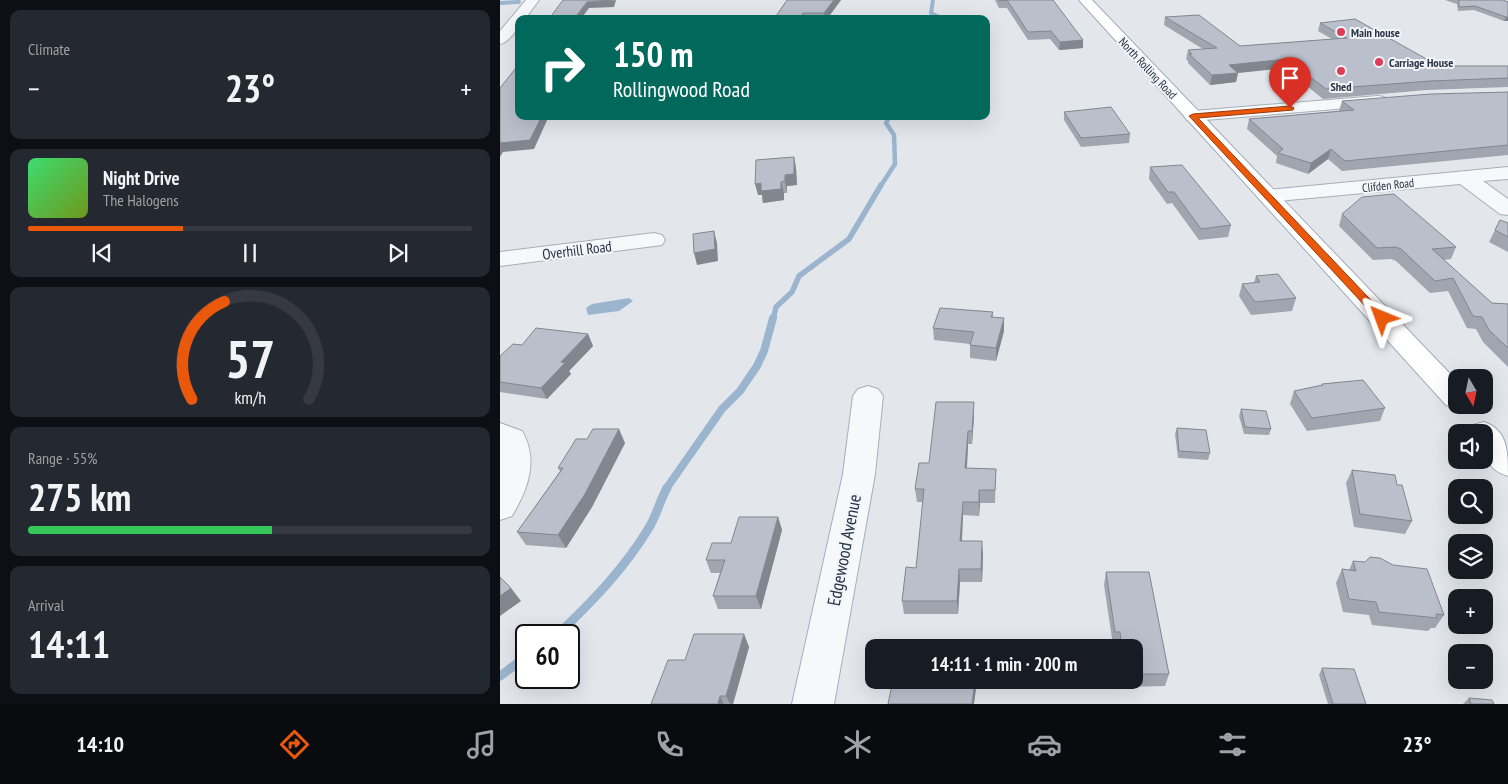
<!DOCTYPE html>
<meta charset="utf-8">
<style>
:root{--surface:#171b24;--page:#242831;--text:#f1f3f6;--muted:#9ea1a6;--line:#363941;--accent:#ea580c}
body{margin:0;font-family:"PT Sans Narrow",sans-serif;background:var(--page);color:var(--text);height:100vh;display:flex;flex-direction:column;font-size:19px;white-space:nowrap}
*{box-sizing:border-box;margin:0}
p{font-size:16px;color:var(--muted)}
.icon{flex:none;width:28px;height:28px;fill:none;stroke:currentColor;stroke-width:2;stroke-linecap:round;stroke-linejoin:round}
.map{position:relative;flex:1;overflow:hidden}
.panel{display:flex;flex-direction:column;gap:10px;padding:10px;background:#0d0f14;width:500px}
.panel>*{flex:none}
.top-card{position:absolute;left:15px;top:15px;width:475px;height:105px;border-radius:10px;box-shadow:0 5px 20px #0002;background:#00695c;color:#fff;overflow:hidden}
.needle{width:32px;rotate:171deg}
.controls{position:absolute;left:948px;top:369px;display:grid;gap:10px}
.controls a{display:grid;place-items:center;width:45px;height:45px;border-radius:10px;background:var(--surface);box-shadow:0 5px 20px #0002;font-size:25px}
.speed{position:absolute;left:15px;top:624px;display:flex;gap:10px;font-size:25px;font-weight:700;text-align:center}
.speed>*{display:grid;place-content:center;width:65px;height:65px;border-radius:50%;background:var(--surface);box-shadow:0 5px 20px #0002;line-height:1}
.speed .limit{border:2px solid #111;border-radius:8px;background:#fff;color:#111}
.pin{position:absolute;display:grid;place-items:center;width:42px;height:42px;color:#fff;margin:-51px -21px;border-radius:50% 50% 50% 0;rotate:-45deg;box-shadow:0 0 5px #0007}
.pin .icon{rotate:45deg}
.me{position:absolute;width:55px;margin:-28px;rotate:316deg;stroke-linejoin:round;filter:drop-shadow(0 0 4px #0008)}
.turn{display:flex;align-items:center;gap:18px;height:105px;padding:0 15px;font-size:22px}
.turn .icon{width:65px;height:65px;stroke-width:2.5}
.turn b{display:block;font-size:35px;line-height:42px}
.big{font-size:38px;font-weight:700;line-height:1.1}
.panel .card{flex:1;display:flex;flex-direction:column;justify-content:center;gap:8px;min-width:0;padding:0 18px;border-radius:10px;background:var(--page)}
.panel .dial{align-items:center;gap:0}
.dial svg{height:130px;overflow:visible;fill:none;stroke:var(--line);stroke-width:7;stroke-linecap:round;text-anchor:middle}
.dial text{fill:var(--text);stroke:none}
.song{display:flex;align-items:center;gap:15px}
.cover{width:60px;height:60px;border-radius:8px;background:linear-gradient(135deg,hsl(140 70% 55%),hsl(80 70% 35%))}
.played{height:5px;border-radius:2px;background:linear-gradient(90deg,var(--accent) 35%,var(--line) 35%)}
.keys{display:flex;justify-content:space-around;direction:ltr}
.heat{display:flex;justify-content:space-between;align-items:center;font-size:28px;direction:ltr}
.charge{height:8px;border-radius:4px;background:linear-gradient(90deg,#34c759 55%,var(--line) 0)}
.trip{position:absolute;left:365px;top:639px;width:278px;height:50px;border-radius:10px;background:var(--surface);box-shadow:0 5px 20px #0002;font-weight:700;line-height:50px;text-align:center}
.menu{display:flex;height:80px;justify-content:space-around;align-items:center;background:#090b0e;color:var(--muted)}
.menu .icon{width:35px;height:35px}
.menu .selected{color:var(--accent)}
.menu b{font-size:22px;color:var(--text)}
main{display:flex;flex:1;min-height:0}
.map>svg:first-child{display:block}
.water{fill:#9bb5cf}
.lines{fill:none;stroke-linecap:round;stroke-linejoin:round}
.stream-far4{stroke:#9bb5cf;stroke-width:4}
.stream-far3{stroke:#9bb5cf;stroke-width:4.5}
.stream-far2{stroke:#9bb5cf;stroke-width:5.5}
.stream-far1{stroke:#9bb5cf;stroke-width:8}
.stream{stroke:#9bb5cf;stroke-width:9}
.minor-casing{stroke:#a7aeb7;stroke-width:2}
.primary-casing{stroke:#a1abb9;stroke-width:2}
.minor{fill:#f6f8fa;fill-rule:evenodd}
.primary{fill:#fff;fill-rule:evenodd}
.wall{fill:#a0a5af}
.shaded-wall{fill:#82868e}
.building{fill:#bac0cb;stroke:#82868e}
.route{fill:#ea580c;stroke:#983908}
.poi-dot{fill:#db3e56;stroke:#f3f6f9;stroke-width:2}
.labels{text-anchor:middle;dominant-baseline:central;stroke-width:4;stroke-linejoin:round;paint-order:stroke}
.far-poi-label{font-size:12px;font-weight:bold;fill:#293447;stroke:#f3f6f9;text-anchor:start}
.far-street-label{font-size:12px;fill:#293447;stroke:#f3f6f9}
.street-label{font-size:15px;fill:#293447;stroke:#f3f6f9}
.near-street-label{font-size:18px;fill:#293447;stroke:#f3f6f9}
</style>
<main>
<section class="panel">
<div class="card"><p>Climate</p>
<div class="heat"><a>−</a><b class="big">23°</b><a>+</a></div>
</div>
<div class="card">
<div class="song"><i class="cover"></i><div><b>Night Drive</b><p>The Halogens</p></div></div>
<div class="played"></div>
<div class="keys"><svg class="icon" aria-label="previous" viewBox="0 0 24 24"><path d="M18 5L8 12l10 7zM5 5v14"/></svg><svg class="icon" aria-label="pause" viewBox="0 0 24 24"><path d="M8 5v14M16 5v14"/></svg><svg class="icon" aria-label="next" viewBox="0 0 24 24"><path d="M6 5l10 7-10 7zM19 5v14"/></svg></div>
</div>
<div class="card dial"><svg viewBox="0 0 100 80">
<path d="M14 69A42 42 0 1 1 86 69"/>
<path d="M14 69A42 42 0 0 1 34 9" stroke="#ea580c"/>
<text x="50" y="56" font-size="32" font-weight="700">57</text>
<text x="50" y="72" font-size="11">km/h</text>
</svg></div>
<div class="card"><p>Range · 55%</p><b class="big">275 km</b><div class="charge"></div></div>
<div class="card"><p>Arrival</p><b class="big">14:11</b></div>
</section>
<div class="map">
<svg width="1008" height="704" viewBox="0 0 1008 704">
<rect width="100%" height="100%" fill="#e3e7ec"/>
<path class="water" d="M129,298L133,301L119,311L88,315L86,308L92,304Z"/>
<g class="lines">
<g class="stream-far4">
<path d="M433,0L431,13L443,19"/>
<path d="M0,3L19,2"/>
</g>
<path class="stream-far3" d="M380,187L395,164L394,135L386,123L390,116"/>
<path class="stream-far2" d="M273,320L276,307L292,292L299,276L349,239L381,185"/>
<path class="stream-far1" d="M166,489L222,409L240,391L257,366L264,351L273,318"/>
<g class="stream">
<path d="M57,635C92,602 125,568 150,526C157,514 160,500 167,488"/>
<path d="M0,676L26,657"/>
</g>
<defs>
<g id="minor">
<path d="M26,0H39L25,19H19C19,28 10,42 0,44V31Z"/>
<path d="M878,96L884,97L886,101L884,105L693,121L687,120L684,116L687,112L693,111Z"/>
<path d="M1008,167V179L983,181L1008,199V215L1000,214L960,184L767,202L760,200L757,196L760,192L767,190Z"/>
<path d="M154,233L162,235L165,240L162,245L0,266V252Z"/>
<path d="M368,386L378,389L383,396L375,474L334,704H292L343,474L353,396L358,389Z"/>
<path d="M0,423L22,431C39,460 28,489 12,516L0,520Z"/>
</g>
<g id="primary">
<path d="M579,0H592L956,380V405H966L956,408L946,405Z"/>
<path d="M984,422C1008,430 1008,452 1008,476C985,469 984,454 984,432H969L973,425Z"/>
</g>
</defs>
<use href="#minor" class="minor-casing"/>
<use href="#primary" class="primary-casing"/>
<use href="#minor" class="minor"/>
<use href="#primary" class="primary"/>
</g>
<g class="wall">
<path d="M287,0H341L327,19H274Z"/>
<path d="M495,0H553L583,48L559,50L550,39L528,40L507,8H499Z"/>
<path d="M945,0H1003L1008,2V21H1004L974,10L958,11L957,4Z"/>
<path d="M665,17L740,46L832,39L818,31L820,23L939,66H1008V87L927,90L823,99L785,68L738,73L736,82L710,85L688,63V61L686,59L688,50L703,49L664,25Z"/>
<path d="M1008,92V155L842,171L828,159L808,174L776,163L777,156L747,129L749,119L839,111L842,101Z"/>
<path d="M564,112L630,134L629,143L581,147L564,120Z"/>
<path d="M294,157L296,168L297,185L287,186V193H284V200L263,203L262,195H258Z"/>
<path d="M650,167L731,225L728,237L699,240L672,203L667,204L649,179Z"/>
<path d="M842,214L956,247L951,259L943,260L992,303L1008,304V367L983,342L976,329L967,328L948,291L930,293L896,261L891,259L873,260L839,226Z"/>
<path d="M1000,220L1008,223V252L989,242Z"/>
<path d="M756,276L796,298L792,311L751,315L739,296L742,284L754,283Z"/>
<path d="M493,312V317L504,331L496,361L470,358V344L434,340L433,328Z"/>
<path d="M88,334L93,346L69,371L71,374L47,399L0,392V356L22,345Z"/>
<path d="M822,384L885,408L880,421L807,431L790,404L794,391L821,385Z"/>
<path d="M741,409L771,429L769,435L744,434L739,416Z"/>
<path d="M474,416L472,444H468L467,468L496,469L495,503H480L479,516L463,515L462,541L483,554L482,582H460L458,614H404L402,601L416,568L423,502H417L415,489L429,463Z"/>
<path d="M677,428L710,453L708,460L678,458L675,434Z"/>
<path d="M125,443L92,507L66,548L26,545L17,532L60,471L58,468Z"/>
<path d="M852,470L912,521L905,534L854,527L846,483Z"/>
<path d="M278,517L282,530L261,609H218L213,596L220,573H211L206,560L231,543Z"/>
<path d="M853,561L944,615L935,628H931L928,631L872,625L869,615L843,612L836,583L842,569L849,570Z"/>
<path d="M606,572L669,674L665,686L624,687L623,680H634V648H618L617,645H613L604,585Z"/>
<path d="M244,634L249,647L233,704H151L185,660Z"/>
<path d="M822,668L866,704H828L819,675Z"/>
<path d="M969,698L994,704H963Z"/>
</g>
<g class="shaded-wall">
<path d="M116,0L114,7L89,8L81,19H74L87,2Z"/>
<path d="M334,0H341L327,19H325L324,13Z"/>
<path d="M303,13L304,19H300Z"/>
<path d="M1006,17H1008V21H1004Z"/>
<path d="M583,40V48L559,50L560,42Z"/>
<path d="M787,59L785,68L727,74L729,65Z"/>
<path d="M738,73L736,82L710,85L712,75Z"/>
<path d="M42,116H49L34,149L3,152L0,157V143Z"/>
<path d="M831,149L828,159L808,174L811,163Z"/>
<path d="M294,157L296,168L297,185L287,186V193L285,181V175Z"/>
<path d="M281,182L284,193V200L263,203L262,195H258L255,184Z"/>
<path d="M214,231L217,243L218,261L197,265L194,253Z"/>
<path d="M504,318V331L496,361V348Z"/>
<path d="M88,334L93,346L69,371L71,374L47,399L41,388L61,362Z"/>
<path d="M474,402V416L472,444V431Z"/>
<path d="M119,429L125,443L92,507L66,548L58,535Z"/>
<path d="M468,431V444L466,482L465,468Z"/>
<path d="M479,490L480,503L479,516Z"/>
<path d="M463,502V515L461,554L460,541Z"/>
<path d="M278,517L282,530L261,609L256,596Z"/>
<path d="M482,541L483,554L482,582L481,569Z"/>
<path d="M459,569L460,582L458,614L457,601Z"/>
<path d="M11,588L21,601L0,616V596Z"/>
<path d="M244,634L249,647L233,704H230L226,696Z"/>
<path d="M475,680L476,689L474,704H472Z"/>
<path d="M220,696L224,704H218Z"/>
</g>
<g class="building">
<path d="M63,0H112L87,2L74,19H49Z"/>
<path d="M287,0H334L324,13H303L300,19H274Z"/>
<path d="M499,0H553L583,40L560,42L551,31L528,32L507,0L499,1Z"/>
<path d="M958,0H1003L1008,2V17H1006L975,6L959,7V0Z"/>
<path d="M699,15L740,46L847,38L820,23L855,19L939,66H1008V78L930,81L826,89L787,59L729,65L738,73L712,75L689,54H692L688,50L717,48L665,17Z"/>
<path d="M19,64V116H42L30,140L0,143V88Z"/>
<path d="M1008,92V145L845,161L831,149L811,163L778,153L783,149L749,119L854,110L842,101L931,94Z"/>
<path d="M611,107L630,134L581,138L564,112Z"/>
<path d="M294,157V174L285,175V181L281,182V189L261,191V183L255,184L256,160Z"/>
<path d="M682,165L731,225L701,229L674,192H668L650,167Z"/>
<path d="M894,194L956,247L932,249L992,303L1008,304V348L989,330L982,317L973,316L953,278L935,281L901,249L896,247L877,248L842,214L862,197Z"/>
<path d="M1000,220L1008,223V237L995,230Z"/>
<path d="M214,231L215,249L194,253L193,234Z"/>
<path d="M778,274L796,298L755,302L742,284L760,282L756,276Z"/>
<path d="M440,308L493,312L491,317L504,318L496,348L470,345L474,332L433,328Z"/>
<path d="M36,328L88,334L61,362L65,363L41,388L0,382V356L13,344L22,345Z"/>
<path d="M863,380L885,408L812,418L794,391L823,385L822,384Z"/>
<path d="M436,402H474L472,431H468L465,468L496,469L495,490H479V502H463L460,541H482L481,569H459L457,601H402L406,567L416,568L424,489H415L419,463H429Z"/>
<path d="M741,409L766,411L771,429L745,427Z"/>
<path d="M677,428L706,430L710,453L679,451Z"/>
<path d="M93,429H119L85,494L58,535L17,532L63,468H58L76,439H87Z"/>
<path d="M852,470L895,475L897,485H902L912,521L860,514Z"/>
<path d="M239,517H278L256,596H213L225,560H206L212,543H231Z"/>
<path d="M870,557L880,558L893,565L927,569L944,615L936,614L937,618L879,612L876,602L849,599L842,569L856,571L853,561L865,562Z"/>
<path d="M606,572H649L669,674H634V648H622L620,632H615Z"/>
<path d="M0,577L11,588L0,596Z"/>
<path d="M194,634H244L226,696H220L218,704H151L168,660H185Z"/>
<path d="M822,668L854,669L866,704H833Z"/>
<path d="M393,680H475L472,704H388Z"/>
<path d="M969,698L992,700L994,704H971Z"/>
</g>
<path class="route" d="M790,106L794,108L793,110L698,118L886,316L888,318L886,321H879L689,116L693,114Z"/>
<g class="poi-dot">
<circle cx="841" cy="32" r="5"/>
<circle cx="879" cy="62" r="5"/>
<circle cx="841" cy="71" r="5"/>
</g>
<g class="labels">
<g class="far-poi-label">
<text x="851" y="32">Main house</text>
<text x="889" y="62">Carriage House</text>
<text x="841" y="86" text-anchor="middle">Shed</text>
</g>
<g class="far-street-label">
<text transform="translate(648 68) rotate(47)">North Rolling Road</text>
<text transform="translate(888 185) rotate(-6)">Clifden Road</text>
</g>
<g class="street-label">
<text transform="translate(77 250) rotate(-7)">Overhill Road</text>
</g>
<g class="near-street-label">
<text transform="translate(344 550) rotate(-79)">Edgewood Avenue</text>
</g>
</g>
</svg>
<div class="controls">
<a><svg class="needle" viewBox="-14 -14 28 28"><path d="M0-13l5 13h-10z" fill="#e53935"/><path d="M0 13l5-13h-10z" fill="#9ea1a6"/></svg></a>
<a><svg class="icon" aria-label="sound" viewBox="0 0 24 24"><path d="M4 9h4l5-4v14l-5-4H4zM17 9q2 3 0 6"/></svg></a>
<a><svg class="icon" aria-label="search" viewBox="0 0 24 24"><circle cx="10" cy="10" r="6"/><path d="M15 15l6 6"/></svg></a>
<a><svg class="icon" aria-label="layers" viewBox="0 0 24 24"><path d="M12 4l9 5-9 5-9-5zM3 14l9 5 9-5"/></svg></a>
<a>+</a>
<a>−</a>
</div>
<div class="speed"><div class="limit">60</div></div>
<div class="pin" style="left:790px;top:108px;background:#d93025"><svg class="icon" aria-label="arrive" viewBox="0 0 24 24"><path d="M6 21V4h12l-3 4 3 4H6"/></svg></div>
<svg class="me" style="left:882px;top:318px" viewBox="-20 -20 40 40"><path d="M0-17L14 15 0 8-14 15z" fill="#ea580c" stroke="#fff" stroke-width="4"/></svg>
<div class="trip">14:11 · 1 min · 200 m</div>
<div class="top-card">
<div class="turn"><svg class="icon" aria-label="right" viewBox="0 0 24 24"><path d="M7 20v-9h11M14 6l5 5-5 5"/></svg><div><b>150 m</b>Rollingwood Road</div></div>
</div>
</div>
</main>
<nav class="menu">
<b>14:10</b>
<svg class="icon selected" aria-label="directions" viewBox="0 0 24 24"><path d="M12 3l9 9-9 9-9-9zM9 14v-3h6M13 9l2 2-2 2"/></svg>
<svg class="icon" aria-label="music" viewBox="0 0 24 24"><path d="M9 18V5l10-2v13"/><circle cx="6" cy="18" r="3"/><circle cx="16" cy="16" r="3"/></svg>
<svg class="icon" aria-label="phone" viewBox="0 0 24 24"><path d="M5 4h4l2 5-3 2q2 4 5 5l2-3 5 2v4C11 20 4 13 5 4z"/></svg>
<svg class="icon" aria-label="climate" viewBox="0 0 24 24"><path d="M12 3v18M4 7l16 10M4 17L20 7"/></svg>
<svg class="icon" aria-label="car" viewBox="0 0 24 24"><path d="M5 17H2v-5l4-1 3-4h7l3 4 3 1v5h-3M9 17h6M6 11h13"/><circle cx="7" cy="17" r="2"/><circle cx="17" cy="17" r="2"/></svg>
<svg class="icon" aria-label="filters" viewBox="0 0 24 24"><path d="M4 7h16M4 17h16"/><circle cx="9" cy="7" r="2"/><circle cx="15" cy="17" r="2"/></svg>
<b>23°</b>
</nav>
